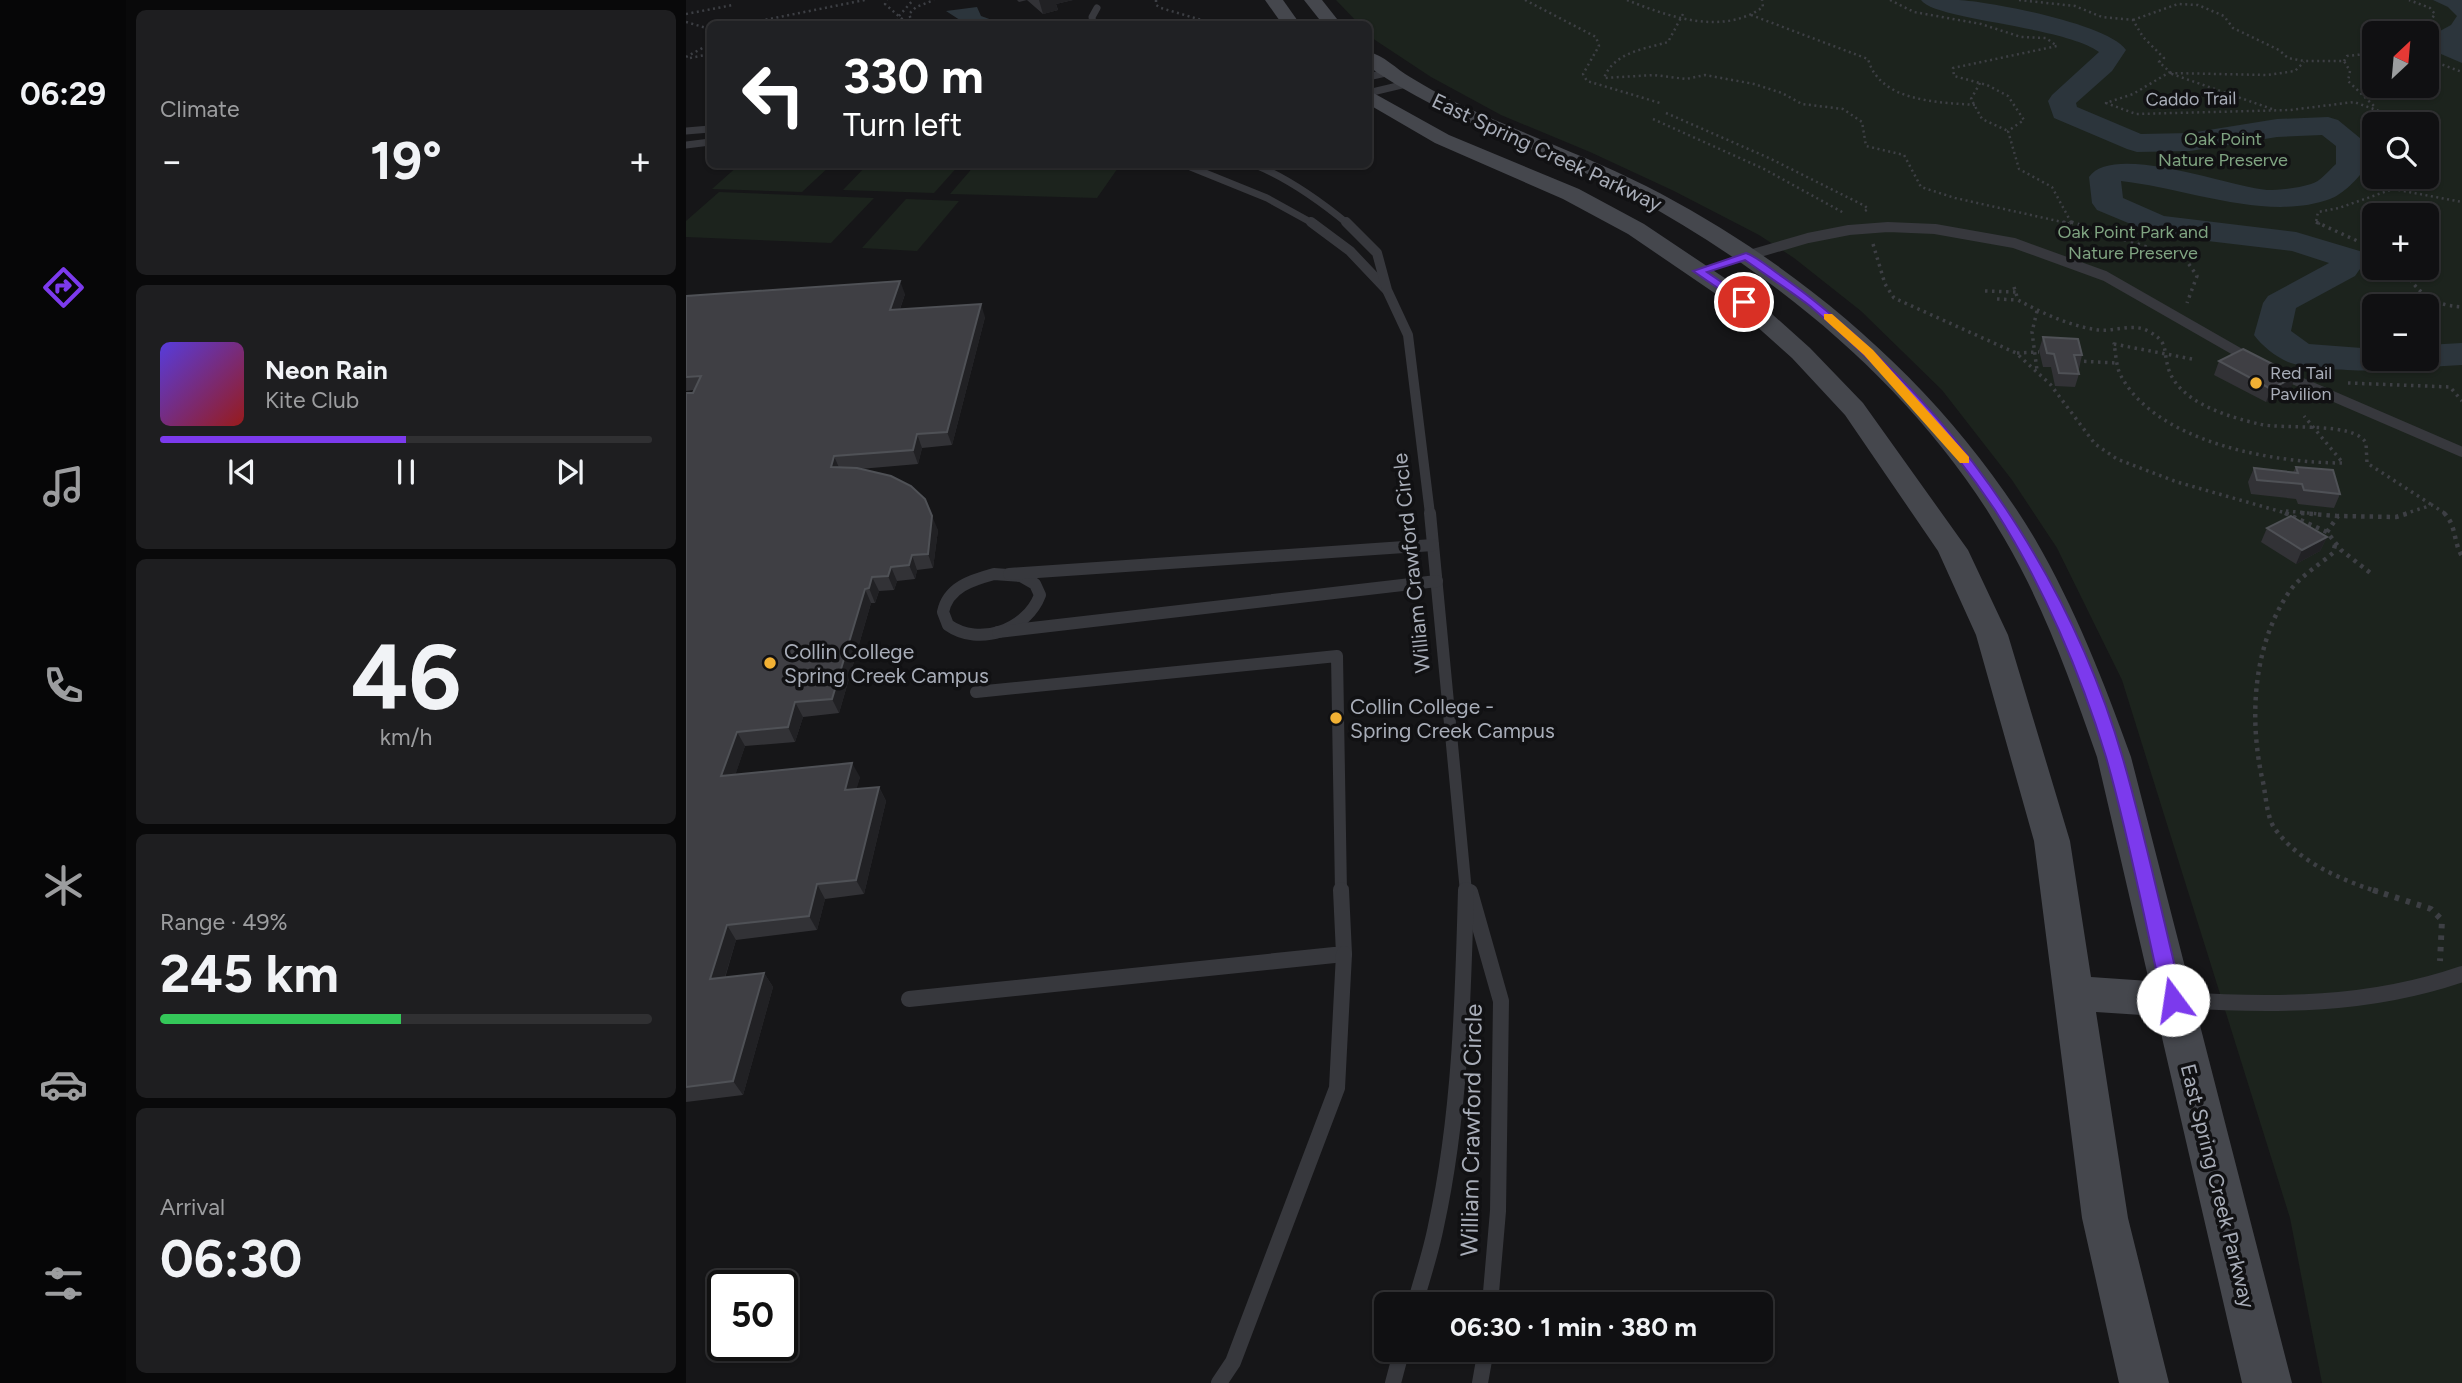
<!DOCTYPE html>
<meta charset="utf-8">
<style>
:root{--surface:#101012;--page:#1e1e20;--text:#f1f3f6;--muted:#9c9d9f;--line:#303032;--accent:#7c3aed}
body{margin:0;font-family:Figtree,sans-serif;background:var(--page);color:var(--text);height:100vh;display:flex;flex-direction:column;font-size:26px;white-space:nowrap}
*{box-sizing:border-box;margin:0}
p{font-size:23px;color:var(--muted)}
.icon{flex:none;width:38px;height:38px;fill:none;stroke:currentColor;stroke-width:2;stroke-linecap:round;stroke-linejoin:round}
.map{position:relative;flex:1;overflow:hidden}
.side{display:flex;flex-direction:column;gap:10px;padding:10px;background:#09090a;width:560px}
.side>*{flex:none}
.hud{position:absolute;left:21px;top:21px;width:665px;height:147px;border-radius:10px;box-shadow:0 2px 5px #0004,0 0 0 2px var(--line);background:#202124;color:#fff;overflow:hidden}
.needle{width:46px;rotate:26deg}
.fabs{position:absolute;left:1676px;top:21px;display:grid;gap:14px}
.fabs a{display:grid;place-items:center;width:77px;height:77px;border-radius:10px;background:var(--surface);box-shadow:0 2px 5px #0004,0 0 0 2px var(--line);font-size:35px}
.speed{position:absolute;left:21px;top:1270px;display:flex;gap:14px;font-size:35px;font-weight:700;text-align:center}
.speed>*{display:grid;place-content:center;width:91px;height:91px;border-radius:50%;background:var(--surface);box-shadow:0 2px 5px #0004,0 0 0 2px var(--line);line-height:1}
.speed .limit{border:4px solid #111;border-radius:10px;background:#fff;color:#111}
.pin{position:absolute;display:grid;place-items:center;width:60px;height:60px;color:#fff;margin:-30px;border:4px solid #fff;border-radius:50%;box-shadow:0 2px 7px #0007}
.me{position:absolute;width:77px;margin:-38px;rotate:346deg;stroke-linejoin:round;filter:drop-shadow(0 0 5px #0008)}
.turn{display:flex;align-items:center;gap:24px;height:147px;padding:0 21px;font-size:32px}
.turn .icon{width:91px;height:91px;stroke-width:2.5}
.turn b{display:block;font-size:49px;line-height:60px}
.big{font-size:52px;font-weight:700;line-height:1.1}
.side .card{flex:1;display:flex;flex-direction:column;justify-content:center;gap:10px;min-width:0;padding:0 24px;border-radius:10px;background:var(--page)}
.side .dial{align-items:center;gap:0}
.dial b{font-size:91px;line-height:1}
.song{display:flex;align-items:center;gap:21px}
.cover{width:84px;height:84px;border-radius:10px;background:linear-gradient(135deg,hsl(250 70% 55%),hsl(0 70% 35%))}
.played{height:7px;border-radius:4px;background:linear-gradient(90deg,var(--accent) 50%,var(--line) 50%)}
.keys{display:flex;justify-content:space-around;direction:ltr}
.heat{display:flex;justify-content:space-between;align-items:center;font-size:38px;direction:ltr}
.charge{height:10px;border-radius:5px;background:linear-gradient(90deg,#34c759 49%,var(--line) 0)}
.trip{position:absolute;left:688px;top:1292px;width:399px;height:70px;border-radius:10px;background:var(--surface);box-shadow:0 2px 5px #0004,0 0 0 2px var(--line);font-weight:700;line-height:70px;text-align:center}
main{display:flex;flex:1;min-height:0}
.tab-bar{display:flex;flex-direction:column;width:126px;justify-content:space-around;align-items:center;background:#060607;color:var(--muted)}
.tab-bar .icon{width:49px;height:49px}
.tab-bar .selected{color:var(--accent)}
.tab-bar b{font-size:32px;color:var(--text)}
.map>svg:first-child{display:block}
.green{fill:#1c231d;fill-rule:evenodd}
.water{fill:#2c353c}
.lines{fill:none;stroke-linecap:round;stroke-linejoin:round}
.river{fill:#2c353c;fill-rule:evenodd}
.path-far3{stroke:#3d3f44;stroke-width:2.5;stroke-dasharray:2 3.5;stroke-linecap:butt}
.path-far2{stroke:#3d3f44;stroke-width:3.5;stroke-dasharray:2.5 4.5;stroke-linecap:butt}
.path-far1{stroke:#3d3f44;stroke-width:4.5;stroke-dasharray:3.5 5;stroke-linecap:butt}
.path{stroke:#3d3f44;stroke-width:6;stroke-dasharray:4.5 7;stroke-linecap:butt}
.lane-far3{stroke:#37383d;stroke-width:7}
.lane-far2{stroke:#37383d;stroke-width:10}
.lane-far1{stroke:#37383d;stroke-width:12}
.lane{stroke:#37383d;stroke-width:16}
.secondary{fill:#45474d;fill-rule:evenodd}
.wall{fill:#323236}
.shaded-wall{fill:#212124}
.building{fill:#3f3f44;stroke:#4f5156;stroke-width:2}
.route{fill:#7c3aed;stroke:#51269a;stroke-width:2}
.slow{fill:#f59e0b}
.poi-dot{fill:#f2b134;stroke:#111113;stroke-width:2.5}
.labels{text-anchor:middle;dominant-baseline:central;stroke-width:7;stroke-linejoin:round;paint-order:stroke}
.far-street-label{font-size:18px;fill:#a8adb8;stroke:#111113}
.far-park-label{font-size:18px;fill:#7fa381;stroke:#111113}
.far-poi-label{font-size:18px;fill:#a8adb8;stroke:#111113;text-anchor:start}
.street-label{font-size:21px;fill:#a8adb8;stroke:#111113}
.poi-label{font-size:21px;fill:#a8adb8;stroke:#111113;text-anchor:start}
.near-street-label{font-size:24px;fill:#a8adb8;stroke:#111113}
</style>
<main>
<nav class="tab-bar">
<b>06:29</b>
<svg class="icon selected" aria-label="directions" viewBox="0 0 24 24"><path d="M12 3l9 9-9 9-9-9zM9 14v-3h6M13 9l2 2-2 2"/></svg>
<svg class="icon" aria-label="music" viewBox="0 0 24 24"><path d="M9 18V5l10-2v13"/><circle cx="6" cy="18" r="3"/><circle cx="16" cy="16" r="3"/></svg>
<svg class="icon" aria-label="phone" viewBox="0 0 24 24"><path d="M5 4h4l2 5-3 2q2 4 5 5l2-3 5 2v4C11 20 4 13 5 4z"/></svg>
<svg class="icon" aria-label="climate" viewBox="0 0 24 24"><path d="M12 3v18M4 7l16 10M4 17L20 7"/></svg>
<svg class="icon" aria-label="car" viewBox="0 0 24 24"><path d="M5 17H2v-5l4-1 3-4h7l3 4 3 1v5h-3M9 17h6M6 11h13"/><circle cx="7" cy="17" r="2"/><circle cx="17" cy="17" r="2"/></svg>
<svg class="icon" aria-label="filters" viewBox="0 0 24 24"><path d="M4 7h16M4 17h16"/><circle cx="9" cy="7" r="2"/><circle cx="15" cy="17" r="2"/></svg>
</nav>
<section class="side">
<div class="card"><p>Climate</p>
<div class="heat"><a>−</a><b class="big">19°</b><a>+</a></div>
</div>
<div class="card">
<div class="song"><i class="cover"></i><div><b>Neon Rain</b><p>Kite Club</p></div></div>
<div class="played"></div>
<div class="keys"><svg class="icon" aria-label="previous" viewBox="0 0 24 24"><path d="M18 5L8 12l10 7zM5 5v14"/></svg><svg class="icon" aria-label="pause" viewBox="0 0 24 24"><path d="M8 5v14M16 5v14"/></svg><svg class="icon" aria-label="next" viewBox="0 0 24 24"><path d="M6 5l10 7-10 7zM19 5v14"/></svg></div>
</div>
<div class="card dial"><b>46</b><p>km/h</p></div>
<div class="card"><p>Range · 49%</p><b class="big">245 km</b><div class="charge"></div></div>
<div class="card"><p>Arrival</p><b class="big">06:30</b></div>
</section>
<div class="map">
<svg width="1776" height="1383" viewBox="0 0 1776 1383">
<rect width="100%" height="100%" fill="#161618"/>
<g class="green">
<path d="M650,0H1776V1383H1636L1604,1218L1436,680L1371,548L1326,480L1256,390L1175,311L1108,258L1073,235L988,191L904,152L815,115L745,77L689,40L683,34L682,24H673ZM1689,33H1741V86H1689ZM1689,124H1741V177H1689ZM1689,215H1741V268H1689ZM1689,306H1741V359H1689Z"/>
<path d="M182,164H273V165L248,193L157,190Z"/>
<path d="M53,165V164L145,165L116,192L26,189Z"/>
<path d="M289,165V164L434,165L411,198L264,194Z"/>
<path d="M33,192L188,198L145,243L0,237V221Z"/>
<path d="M220,199L273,201L231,251L176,248Z"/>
</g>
<g class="water">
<path d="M1747,0H1776V63L1741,48V38L1765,25L1771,16L1762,7Z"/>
<path d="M291,7L295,16L317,24H280L260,11Z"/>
</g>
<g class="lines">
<path class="river" d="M1235,0C1247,0 1260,0 1273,0C1306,2 1422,24 1440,50L1426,71L1390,103L1391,107L1455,134L1504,133L1591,119L1642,117L1652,120L1680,143V167C1673,178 1656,195 1644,199C1581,222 1500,188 1435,181L1437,198L1478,216L1610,232L1677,252L1681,259L1669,276L1610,308L1605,331L1623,344L1689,349V359H1741V345L1776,343V365L1741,367L1728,364L1726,360L1721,367C1697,373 1625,371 1602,362C1590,357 1575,345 1568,335L1577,303L1582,296L1643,263L1606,251L1471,235L1411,210L1406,203L1403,177C1427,142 1544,187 1581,190C1594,190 1613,188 1625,184C1634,182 1643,170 1650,164V146L1636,135L1591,137L1504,151L1451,152L1441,149L1368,118L1362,101L1366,95L1413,52C1378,26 1248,20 1235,0Z"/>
<g class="path-far3">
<path d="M470,0V5L475,8L529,24"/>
<path d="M839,0L910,37L913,46L897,74L901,81L974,103"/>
<path d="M941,0C983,17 1037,36 1077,7L1076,0"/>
<path d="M1204,0L1228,12L1295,24L1335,37L1360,38L1371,46L1267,68L1268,76L1301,85L1322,96L1338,120L1322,131L1333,169L1366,187L1386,224"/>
<path d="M1333,0L1389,6L1416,17L1447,20L1457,37L1478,58L1473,62L1484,72L1447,94L1420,103L1450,114L1604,110L1668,102L1710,117L1714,123L1706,124"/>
<path d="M0,14L47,5"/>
<path d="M997,14L982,42C959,49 928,52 918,78L968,75L1000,79L1019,75L1068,84L1096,93L1116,104L1157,109L1176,122L1180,146L1218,155L1235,187L1269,198L1385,224"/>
<path d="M1065,15L1182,59C1194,102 1251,102 1289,105"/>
<path d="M213,16L227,0"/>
<path d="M210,20L216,24L226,22L223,14L230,7L248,0"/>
<path d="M1447,20L1492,4L1512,5L1538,16L1547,28L1593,50L1602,58L1618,61H1658L1664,71L1662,81L1689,107"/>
<path d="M0,22L24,29"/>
<path d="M58,24L179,0"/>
<path d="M194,24L216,19L199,4L201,0"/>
<path d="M1718,33L1745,20L1749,14L1744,8L1723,0"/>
<path d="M0,57L24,44"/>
<path d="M4,58L24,54"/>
<path d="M1741,59L1776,72"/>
<path d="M1658,61L1661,56L1689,53"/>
<path d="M1294,83L1285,99L1296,119L1322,131"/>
<path d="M1586,109L1483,73L1581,75L1609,71L1618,62"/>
<path d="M980,113L1083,158L1179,206L1182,209L1179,211"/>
<path d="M967,119L1078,169L1158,213"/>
<path d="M1707,189L1776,202"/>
<path d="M1634,224L1630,222L1632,212L1653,208L1707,189L1708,177"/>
</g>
<g class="path-far2">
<path d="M1377,222L1385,224"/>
<path d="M1385,222L1500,260L1511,276L1501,303"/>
<path d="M1630,222L1689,249"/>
<path d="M1187,244L1199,284L1208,298L1330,353L1364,384L1409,444L1431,459L1491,482L1603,514"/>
<path d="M1716,268C1733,293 1744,305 1776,307"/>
<path d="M1328,287L1332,300C1356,313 1384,326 1412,330C1429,332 1448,322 1464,332C1483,343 1477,350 1482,367C1491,402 1543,417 1573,424C1598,430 1668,421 1680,443L1681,463L1746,505"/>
<path d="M1299,291L1330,292"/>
<path d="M1311,299L1332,300"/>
<path d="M1351,311L1346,332L1351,370"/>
<path d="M1331,353L1353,352"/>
<path d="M1506,359L1428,344C1430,354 1430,367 1435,376C1471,443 1588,463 1657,463L1618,416"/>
<path d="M1391,361L1429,363"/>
<path d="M1662,383L1764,387L1776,401"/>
<path d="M1600,511L1633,514"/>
<path d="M1718,514L1746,505L1760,514"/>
</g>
<g class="path-far1">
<path d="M1599,513L1641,532L1655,550L1687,575"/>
<path d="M1615,513L1651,516"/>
<path d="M1758,513C1771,526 1767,542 1776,556"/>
<path d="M1641,532L1652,516L1710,517L1723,513"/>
<path d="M1649,545L1647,553C1633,565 1613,577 1603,592C1567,646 1563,717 1576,778C1580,792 1580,817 1589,829C1614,863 1654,879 1692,892"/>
</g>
<path class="path" d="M1687,890L1745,909L1756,920L1754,961"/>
<g class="lane-far3">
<path d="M407,24L406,17L411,8"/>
<path d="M682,77L704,72"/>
<path d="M682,93L720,84"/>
<path d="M0,131L24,129"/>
<path d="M0,145L24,142"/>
<path d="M497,164L581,198L628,224"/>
<path d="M567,164C602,178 633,200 662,224"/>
</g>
<g class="lane-far2">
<path d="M625,222L664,251L700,289"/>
<path d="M660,222L691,253L701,290L722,335L744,514"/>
<path d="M1060,256L1122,238L1163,230L1202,227L1249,229L1328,243L1419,276L1564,359"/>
<path d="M1593,373L1776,452"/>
</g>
<g class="lane-far1">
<path d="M744,513L780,892"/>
<path d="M308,574L335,576L349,584L354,595C341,630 293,647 262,625L257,612C262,587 286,580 308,574Z"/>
<path d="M323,574L747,545"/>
<path d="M312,632L751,581"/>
<path d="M290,692L651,656L655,892"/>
</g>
<g class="lane">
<path d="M784,892L815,1001L812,1211L804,1304"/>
<path d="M223,999L658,954L655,890"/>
<path d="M1493,1000C1590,1006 1683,1006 1776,974"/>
<path d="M729,1304C736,1278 745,1252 750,1226C774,1116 777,1003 780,890"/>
<path d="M533,1383L547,1362L651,1088L658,954"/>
<path d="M707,1383L716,1349"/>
<path d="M794,1383L800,1349"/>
</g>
<g class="secondary">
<path d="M579,0H597L614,24H596Z"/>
<path d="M618,0H636L655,24H637Z"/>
<path d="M682,52C698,55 710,69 724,77C753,95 784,110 816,123C864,144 913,162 960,186C1115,265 1259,388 1349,539C1389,608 1418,682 1445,757L1606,1383H1556L1471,1016L1410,1012L1442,1218L1483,1383H1433L1396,1218L1348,841L1290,635L1252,551L1159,415L1106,358L1049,307L942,234L877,199L749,143L682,104V90L763,135L893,189L958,224L1067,297L1124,348L1177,403L1282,550L1322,635L1384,841L1405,977L1463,981L1411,757C1385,682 1358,606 1318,538C1233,391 1095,277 948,197C861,150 764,124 682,66Z"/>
</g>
</g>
<g class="wall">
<path d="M331,0H387L370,4L372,10L357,14L341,0L333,2Z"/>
<path d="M219,294L214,309L299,317L266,445L236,448L232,464L174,469L252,530L247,568L231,570L229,579L211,581L208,590L193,591L189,603H185L153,713L117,717L109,742L59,746L49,775L174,777L170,789L193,787L200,801L178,894L139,899L131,930L50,940L39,978L78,973L87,987L57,1095L0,1102V393H7L8,390L0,391V296Z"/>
<path d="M1357,337L1396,355L1393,369H1391L1393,374L1389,387L1369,386L1365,367H1357L1353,350Z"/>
<path d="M1533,361L1604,390L1580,402L1528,375Z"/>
<path d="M1610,467L1654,494L1648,508L1612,504L1610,499L1565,494L1562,482L1568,468L1607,472Z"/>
<path d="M1581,528L1641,537L1634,551L1610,564L1575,542Z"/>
</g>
<g class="shaded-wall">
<path d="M353,0H387L370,4L372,10L357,14Z"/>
<path d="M214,281L219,294L209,323L204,310Z"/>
<path d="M295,304L299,317L266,445L261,432Z"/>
<path d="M1610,376L1604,390L1580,402L1585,389Z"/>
<path d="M231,434L236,448L232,464L227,450Z"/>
<path d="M148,456L154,470L145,467Z"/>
<path d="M246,516L252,530L247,568L242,554Z"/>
<path d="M1641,537L1634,551L1610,564L1616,550Z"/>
<path d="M226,555L231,570L229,579L223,565Z"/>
<path d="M205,567L211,581L208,590L202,576Z"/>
<path d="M186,577L193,591L189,603L183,588Z"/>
<path d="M179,589L185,603L153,713L146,699Z"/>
<path d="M109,702L117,717L109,742L102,727Z"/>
<path d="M51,732L59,746L44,791L35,776Z"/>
<path d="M166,763L174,777L166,805L159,790Z"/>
<path d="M193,787L200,801L178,894L170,880Z"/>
<path d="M131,884L139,899L131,930L123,916Z"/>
<path d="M41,925L50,940L34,993L24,979Z"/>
<path d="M78,973L87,987L57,1095L47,1081Z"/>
</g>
<g class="building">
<path d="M214,281L204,310L295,304L261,432L231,434L227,450L148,456L145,467L171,468L205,476L225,486L239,499L246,516L242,554L226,555L223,565L205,567L202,576L186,577L183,588L179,589L146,699L109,702L102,727L51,732L35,776L166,763L159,790L193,787L170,880L131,884L123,916L41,925L24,979L78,973L47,1081L0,1087V393H7L15,376L0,377V296Z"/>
<path d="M1357,337L1392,339L1396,355H1388L1393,374L1373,373L1368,354L1361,353Z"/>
<path d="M1557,349L1610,376L1585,389L1533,361Z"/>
<path d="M1610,467L1647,470L1654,494L1618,490L1616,484L1571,480L1568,468L1612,473Z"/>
<path d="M1605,516L1641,537L1616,550L1581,528Z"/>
</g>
<path class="route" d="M1060,253C1071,257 1081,266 1091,273C1119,292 1144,313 1169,335C1295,447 1390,597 1437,759C1460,838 1477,919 1497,1000L1494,1005L1487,1008L1480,1005L1477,1000C1458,919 1443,836 1420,757C1395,674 1356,583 1309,510C1259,435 1193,364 1124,306C1103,290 1080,275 1059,260L1021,272L1062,300L1064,302L1058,306L1007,271Z"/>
<path class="slow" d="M1138,314H1146L1187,350L1283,457V463H1274L1178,355L1138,319Z"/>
<g class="poi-dot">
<circle cx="1570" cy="383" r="7"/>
<circle cx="84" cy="663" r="7"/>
<circle cx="650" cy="718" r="7"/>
</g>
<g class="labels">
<g class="far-street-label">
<text transform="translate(1505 99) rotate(-1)">Caddo Trail</text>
</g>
<g class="far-park-label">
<text x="1537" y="139">Oak Point<tspan x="1537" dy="21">Nature Preserve</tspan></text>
<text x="1447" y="232">Oak Point Park and<tspan x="1447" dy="21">Nature Preserve</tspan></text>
</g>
<g class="far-poi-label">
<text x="1584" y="373">Red Tail<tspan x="1584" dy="21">Pavilion</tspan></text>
</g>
<g class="street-label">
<text transform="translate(861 152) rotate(25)">East Spring Creek Parkway</text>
<text transform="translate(725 563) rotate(-96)">William Crawford Circle</text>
<text transform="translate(1532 1186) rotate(76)">East Spring Creek Parkway</text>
</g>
<g class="poi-label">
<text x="98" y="651">Collin College<tspan x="98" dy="24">Spring Creek Campus</tspan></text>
<text x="664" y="706">Collin College -<tspan x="664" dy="24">Spring Creek Campus</tspan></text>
</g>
<g class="near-street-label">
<text transform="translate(785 1130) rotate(-89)">William Crawford Circle</text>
</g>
</g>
</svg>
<div class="fabs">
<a><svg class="needle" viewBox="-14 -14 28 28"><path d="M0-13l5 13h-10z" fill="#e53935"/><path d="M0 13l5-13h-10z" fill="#9c9d9f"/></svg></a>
<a><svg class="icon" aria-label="search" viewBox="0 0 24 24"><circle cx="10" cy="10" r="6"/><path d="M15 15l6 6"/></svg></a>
<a>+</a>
<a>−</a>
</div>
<div class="speed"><div class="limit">50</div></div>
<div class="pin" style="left:1058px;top:302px;background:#d93025"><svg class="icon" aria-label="arrive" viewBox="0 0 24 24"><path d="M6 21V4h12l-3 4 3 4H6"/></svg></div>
<svg class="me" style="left:1487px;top:1000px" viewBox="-20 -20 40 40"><circle r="19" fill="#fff"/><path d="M0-13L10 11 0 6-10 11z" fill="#7c3aed"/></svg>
<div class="trip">06:30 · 1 min · 380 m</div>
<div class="hud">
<div class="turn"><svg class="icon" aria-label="left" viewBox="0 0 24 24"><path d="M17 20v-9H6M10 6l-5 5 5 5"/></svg><div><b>330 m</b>Turn left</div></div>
</div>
</div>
</main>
